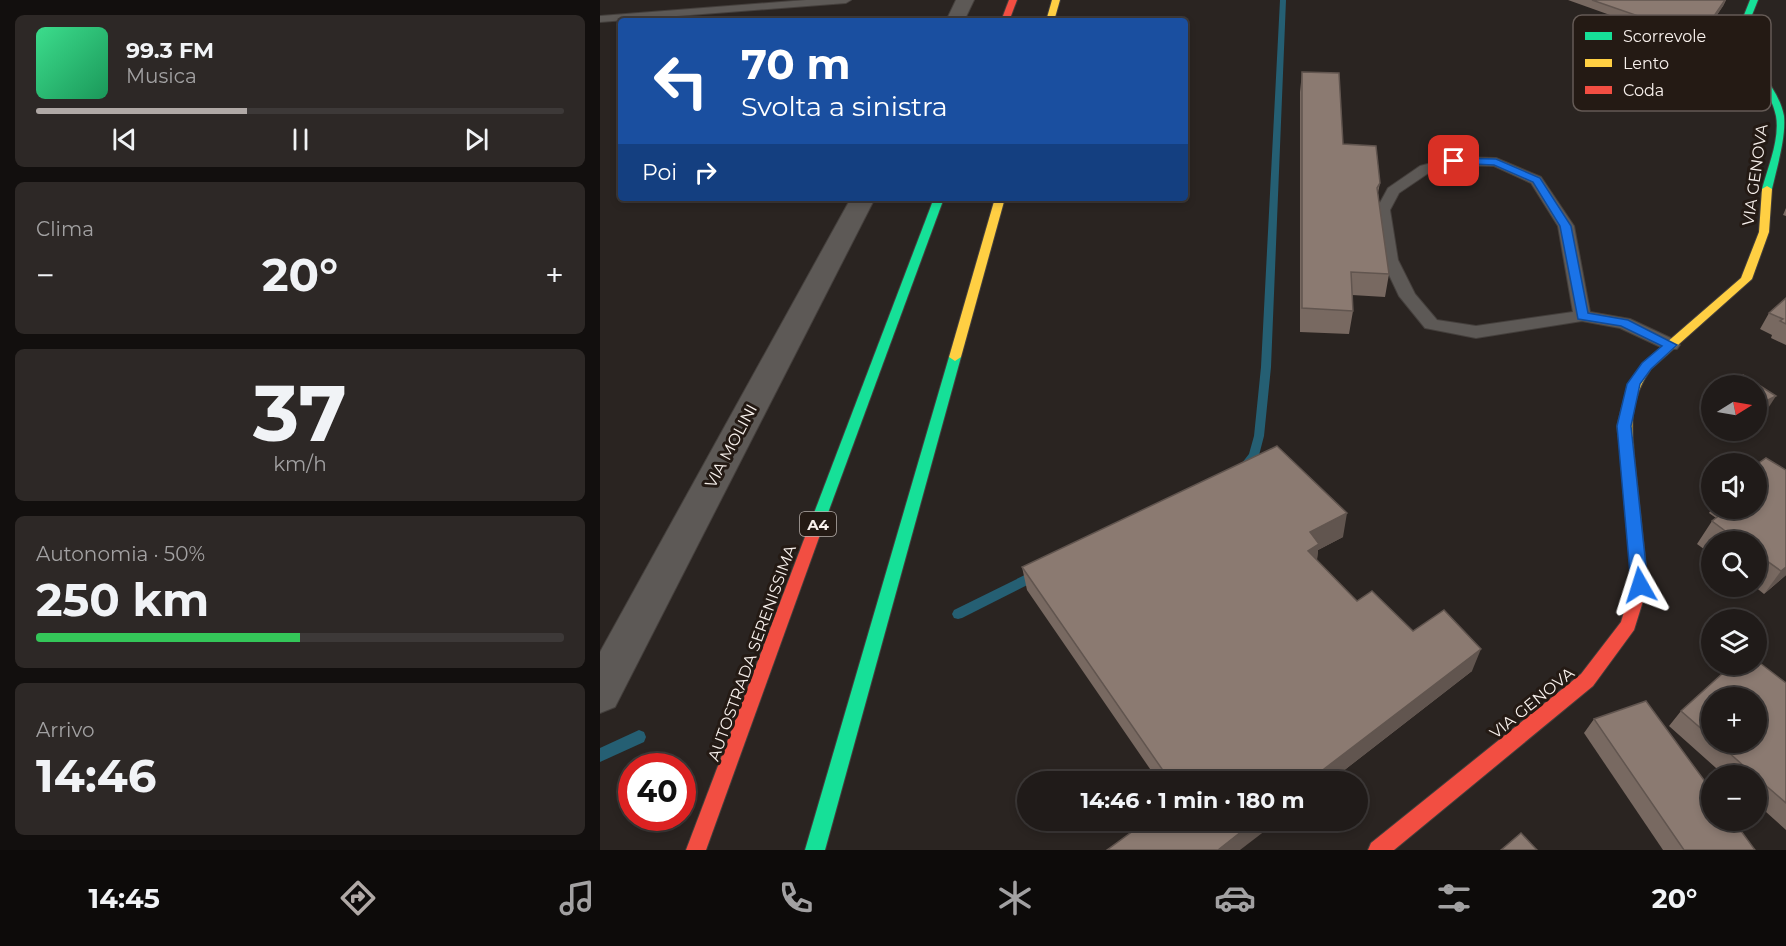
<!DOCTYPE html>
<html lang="it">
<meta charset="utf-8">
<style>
:root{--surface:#201b19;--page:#2d2826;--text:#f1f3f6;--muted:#a2a1a2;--line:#3d3938;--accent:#b0a9a6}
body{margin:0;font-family:Montserrat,sans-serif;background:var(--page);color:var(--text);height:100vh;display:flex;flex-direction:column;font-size:22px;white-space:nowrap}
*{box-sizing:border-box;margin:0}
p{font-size:20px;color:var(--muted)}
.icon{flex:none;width:33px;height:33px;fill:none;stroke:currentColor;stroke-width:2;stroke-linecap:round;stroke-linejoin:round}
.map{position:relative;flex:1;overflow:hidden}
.sheet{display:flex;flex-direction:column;gap:15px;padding:15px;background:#120f0e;width:600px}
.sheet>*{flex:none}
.banner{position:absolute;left:18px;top:18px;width:570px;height:183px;border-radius:6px;box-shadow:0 3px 9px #0003,0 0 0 2px var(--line);background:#1a4fa0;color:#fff;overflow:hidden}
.needle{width:39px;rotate:79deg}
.controls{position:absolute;left:1101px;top:375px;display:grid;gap:12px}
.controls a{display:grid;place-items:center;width:66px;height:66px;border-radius:50%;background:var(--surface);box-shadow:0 3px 9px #0003,0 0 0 2px var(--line);font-size:30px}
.speed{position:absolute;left:18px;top:753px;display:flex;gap:12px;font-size:30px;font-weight:700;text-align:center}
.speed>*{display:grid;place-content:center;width:78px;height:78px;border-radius:50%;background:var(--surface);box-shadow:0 3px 9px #0003,0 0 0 2px var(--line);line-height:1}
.speed .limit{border:9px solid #d22;background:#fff;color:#111}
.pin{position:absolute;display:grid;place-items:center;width:51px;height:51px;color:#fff;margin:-26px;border-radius:12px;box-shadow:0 3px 9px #0006}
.me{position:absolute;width:66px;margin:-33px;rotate:354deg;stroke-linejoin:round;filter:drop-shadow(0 0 4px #0008)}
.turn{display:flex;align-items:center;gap:21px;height:126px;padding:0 24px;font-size:27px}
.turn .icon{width:78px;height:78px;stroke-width:2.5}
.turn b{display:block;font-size:42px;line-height:51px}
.then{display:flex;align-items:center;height:57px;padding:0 24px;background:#0003;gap:12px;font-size:22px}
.big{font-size:45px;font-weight:700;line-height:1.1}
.sheet .tile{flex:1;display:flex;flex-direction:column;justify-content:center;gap:9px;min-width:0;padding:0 21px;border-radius:9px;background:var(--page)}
.sheet .dial{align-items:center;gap:0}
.dial b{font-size:78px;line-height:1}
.song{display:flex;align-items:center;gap:18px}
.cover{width:72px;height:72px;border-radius:9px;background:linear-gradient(135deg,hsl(150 70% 55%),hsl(150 70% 35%))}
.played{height:6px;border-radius:3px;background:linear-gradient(90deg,var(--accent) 40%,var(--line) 40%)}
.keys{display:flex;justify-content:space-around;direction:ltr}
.heat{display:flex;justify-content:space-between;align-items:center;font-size:33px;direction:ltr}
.charge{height:9px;border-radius:4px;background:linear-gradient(90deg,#34c759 50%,var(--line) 0)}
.trip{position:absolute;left:417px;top:771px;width:351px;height:60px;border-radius:30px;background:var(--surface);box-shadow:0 3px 9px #0003,0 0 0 2px var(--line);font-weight:700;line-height:60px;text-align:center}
.tab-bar{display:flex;height:96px;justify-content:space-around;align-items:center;background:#0d0b0a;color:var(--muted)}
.tab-bar .icon{width:42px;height:42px}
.tab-bar .selected{color:var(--accent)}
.tab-bar b{font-size:27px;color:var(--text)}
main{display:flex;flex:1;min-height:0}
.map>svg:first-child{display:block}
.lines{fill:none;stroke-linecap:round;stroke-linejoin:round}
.stream{fill:#255f73;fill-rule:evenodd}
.lane-casing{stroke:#443f3c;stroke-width:2}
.street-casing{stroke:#443f3c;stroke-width:2}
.fast-casing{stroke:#443f3c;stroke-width:2}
.slow-casing{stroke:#443f3c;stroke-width:2}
.jam-casing{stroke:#443f3c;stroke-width:2}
.lane{fill:#5d5956;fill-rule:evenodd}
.street{fill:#5d5956;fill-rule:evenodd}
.fast{fill:#16e098;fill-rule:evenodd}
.slow{fill:#ffcf43;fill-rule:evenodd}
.jam{fill:#f24e42;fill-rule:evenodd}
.wall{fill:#786961;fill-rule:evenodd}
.shaded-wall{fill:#61554f}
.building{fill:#8b7a71;stroke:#61554f;stroke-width:1.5}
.route{fill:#1a73e8;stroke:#114b97;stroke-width:1.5}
.labels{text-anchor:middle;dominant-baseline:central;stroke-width:6;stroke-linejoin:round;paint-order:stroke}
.shield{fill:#241a14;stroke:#b8b0ac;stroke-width:1.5}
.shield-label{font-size:15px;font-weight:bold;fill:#f8f1ed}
.street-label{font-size:16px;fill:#f8f1ed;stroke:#241a14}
.key{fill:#241a14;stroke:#645a55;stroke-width:1.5}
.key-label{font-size:16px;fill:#f8f1ed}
</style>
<main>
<section class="sheet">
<div class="tile">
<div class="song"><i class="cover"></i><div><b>99.3 FM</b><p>Musica</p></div></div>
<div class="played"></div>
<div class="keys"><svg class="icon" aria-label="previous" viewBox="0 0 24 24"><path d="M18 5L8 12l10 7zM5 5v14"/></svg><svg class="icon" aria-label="pause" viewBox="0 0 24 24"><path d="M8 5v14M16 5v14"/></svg><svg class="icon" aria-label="next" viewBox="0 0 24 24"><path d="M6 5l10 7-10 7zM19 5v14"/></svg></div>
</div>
<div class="tile"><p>Clima</p>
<div class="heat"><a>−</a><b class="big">20°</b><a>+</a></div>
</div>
<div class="tile dial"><b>37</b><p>km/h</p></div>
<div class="tile"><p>Autonomia · 50%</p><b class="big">250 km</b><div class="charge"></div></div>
<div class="tile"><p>Arrivo</p><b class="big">14:46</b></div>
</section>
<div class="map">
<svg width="1186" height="850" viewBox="0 0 1186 850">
<rect width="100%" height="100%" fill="#2a2421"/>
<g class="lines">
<g class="stream">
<path d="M680,0H686L671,367L664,436L658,459L647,471H639L638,468L649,454L654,436L661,367Z"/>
<path d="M437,569L441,570L443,574L441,578L362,618L358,619L354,618L352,614L354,610Z"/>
<path d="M39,730L44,732L46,737L44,742L0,762V748Z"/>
</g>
<defs>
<g id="lane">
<path d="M206,0H251L246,3L0,22V16Z"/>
<path d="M854,157L896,158L941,177L974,226L990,312L1030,319L1077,341L1080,345L1077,349H1065L1020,328L982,321L876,338L825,328L799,296L782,260L776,210L788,188L820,166ZM854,165L894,166L931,183L958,226L973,312L876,326L837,320L815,294L798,260L790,210L799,193L830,172Z"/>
</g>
<g id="street">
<path d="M356,0H374L364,21H346Z"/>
<path d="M251,198H275L15,707L0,713V652Z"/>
</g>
<g id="fast">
<path d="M1150,0H1158L1140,45C1155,66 1179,89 1184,116C1186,138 1177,167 1172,189L1167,192L1162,189C1168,167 1180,139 1176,116C1171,90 1147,66 1132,45Z"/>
<path d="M334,198H344L225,521L223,525L218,527L213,525L211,521Z"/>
<path d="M355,353L361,357L225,850H205L349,357Z"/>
</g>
<g id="slow">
<path d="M452,0H460L454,21H446Z"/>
<path d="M1167,186L1172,189L1169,232L1152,279L1051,369C1026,404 1032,433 1036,473L1034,477H1024L1017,426L1028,384L1043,363L1141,278L1159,232L1162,189Z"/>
<path d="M395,198H405L361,357L355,361L349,357Z"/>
</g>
<g id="jam">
<path d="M409,0H417L409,21H401Z"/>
<path d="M1029,468L1034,469L1036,473L1048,585L1034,630L993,686L794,850H768L771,843L981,674L1021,622L1032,585L1022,473L1024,469Z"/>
<path d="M218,515L223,517L225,521L106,850H86L211,521L213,517Z"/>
</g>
</defs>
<use href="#lane" class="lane-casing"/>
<use href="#street" class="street-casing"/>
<use href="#fast" class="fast-casing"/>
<use href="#slow" class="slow-casing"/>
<use href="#jam" class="jam-casing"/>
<use href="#lane" class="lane"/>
<use href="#street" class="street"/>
<use href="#fast" class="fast"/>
<use href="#slow" class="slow"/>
<use href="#jam" class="jam"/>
</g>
<g class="wall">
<path d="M968,0H1126L1123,6L1102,37L1041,24L1038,25Z"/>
<path d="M702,72L743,144L780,183L778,193L789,274L785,297L752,295L753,311L749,334L700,332V92Z"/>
<path d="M1186,208V216L1183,215Z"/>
<path d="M1186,298V345L1171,338L1172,335L1160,329L1169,313Z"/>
<path d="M1112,393V411L1104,406Z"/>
<path d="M1186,470V575L1164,594L1154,586H1156V542H1112V555L1097,544L1112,521L1116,518L1109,513L1112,508H1156Z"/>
<path d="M743,537L718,550L717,560L757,601L813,631L872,671L729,782H559L427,590L422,567Z"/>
<path d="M1156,660L1186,683V830L1156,803V776H1125L1069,726L1081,711L1133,664H1156ZM1112,698H1156V742H1112Z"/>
<path d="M994,719L1155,850H1063L984,733Z"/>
</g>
<g class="shaded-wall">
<path d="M1126,0L1123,6L1102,37L1105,29Z"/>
<path d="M1044,16L1041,24L1038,25L1041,17Z"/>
<path d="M1176,396L1165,413L1156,418V406Z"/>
<path d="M747,513L743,537L718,550L716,567L704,574L710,532Z"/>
<path d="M1186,567V575L1164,594L1181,571Z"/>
<path d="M881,649L872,671L729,782H707Z"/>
<path d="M656,820H679L640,850H618Z"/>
</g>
<g class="building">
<path d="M992,0H1125L1105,29L1044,16L1041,17Z"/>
<path d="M702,72L739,73L743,144L776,146L780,183L777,188L789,274L751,272L753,311L702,308Z"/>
<path d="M1186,298V324L1180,321L1183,319L1169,313Z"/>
<path d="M1143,375L1176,396L1156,406V386H1121Z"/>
<path d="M677,446L747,513L710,532L719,544L708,551L757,601L772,591L813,631L844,610L881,649L707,782H571L422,567Z"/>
<path d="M1166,458L1186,470V567L1181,571L1156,553V542H1140L1112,521L1129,508H1156V465Z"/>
<path d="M1156,660L1186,683V803L1156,777V776H1155L1117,742H1156V698H1112V738L1081,711L1133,664H1156Z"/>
<path d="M1046,701L1112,791V820H1133L1155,850H1084L994,719Z"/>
<path d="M548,820H656L618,850H507Z"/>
<path d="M921,833L937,850H901Z"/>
</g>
<path class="route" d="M854,158L896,159L940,178L971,226L988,313L1028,320L1077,345L1051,369L1040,384L1031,426L1048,585L1045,590L1040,592L1034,590L1031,585L1017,426L1027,384L1042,363L1062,346L1021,326L978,319L960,226L933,182L894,165L850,163L849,161Z"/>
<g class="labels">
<rect class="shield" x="200" y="512" width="36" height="24" rx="4.5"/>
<g class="shield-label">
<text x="218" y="524">A4</text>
</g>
<g class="street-label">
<text transform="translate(1155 175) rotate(-82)">VIA GENOVA</text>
<text transform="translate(131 446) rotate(-62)">VIA MOLINI</text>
<text transform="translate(152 653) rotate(-70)">AUTOSTRADA SERENISSIMA</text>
<text transform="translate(932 703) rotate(-39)">VIA GENOVA</text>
</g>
</g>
<rect x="973" y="15" width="198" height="96" rx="9" class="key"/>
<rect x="985" y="32" width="27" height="8" fill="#16e098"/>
<rect x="985" y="59" width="27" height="8" fill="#ffcf43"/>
<rect x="985" y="86" width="27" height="8" fill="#f24e42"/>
<g class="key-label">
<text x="1023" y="42">Scorrevole</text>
<text x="1023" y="69">Lento</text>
<text x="1023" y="96">Coda</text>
</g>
</svg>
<div class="controls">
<a><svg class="needle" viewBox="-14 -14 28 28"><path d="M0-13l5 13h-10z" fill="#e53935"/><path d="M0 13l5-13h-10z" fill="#a2a1a2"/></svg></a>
<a><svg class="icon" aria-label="sound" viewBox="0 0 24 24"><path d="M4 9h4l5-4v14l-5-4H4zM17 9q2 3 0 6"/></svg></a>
<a><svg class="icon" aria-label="search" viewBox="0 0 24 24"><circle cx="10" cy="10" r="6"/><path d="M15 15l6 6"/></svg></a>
<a><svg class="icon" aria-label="layers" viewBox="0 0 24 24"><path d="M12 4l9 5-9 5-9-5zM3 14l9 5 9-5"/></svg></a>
<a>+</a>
<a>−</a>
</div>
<div class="speed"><div class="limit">40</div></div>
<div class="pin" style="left:854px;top:161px;background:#d93025"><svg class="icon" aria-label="arrive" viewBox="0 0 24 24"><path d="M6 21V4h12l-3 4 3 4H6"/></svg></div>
<svg class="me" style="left:1040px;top:585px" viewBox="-20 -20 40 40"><path d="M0-17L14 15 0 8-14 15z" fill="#1a73e8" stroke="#fff" stroke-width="4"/></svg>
<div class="trip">14:46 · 1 min · 180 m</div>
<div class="banner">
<div class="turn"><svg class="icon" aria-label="left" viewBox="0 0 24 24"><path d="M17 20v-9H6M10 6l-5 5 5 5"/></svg><div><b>70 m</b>Svolta a sinistra</div></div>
<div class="then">Poi<svg class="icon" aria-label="right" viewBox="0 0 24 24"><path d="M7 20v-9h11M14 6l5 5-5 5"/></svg></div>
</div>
</div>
</main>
<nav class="tab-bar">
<b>14:45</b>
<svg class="icon selected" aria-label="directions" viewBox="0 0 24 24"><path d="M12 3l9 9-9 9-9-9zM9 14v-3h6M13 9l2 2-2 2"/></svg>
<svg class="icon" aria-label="music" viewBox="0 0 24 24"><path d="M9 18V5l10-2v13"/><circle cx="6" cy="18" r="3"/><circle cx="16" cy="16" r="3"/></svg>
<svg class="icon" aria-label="phone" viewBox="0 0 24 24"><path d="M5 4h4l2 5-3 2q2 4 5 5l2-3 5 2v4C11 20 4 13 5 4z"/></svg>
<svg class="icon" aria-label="climate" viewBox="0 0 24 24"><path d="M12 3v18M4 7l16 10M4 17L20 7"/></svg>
<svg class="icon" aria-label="car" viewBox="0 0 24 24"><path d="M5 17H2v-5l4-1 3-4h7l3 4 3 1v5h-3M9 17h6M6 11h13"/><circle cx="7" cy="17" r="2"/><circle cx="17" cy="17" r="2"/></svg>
<svg class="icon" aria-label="filters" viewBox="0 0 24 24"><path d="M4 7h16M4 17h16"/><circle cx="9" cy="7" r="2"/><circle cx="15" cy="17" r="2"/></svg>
<b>20°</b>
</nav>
